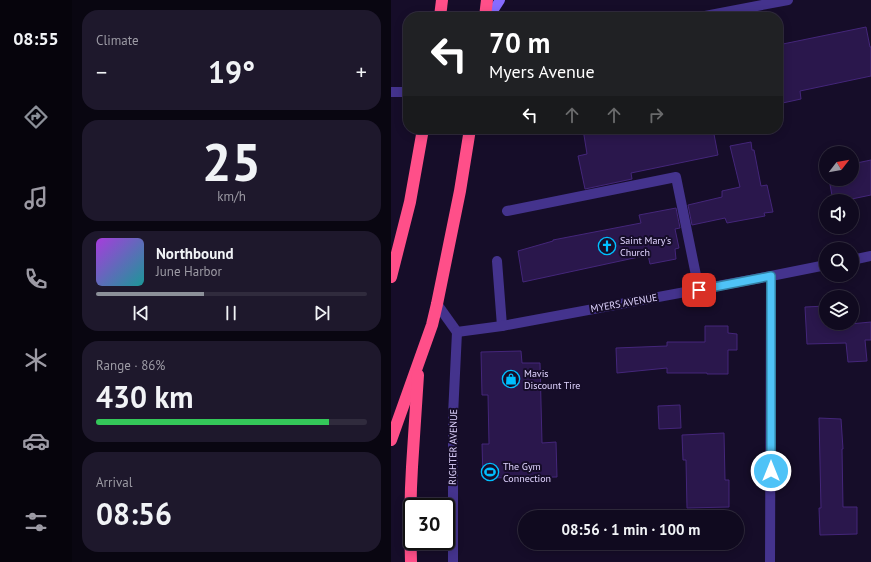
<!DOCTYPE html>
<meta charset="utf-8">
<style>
:root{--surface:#100a1f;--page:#1e182c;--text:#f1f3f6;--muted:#9c9aa4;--line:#302b3d;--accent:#8c9099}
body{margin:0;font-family:"PT Sans",sans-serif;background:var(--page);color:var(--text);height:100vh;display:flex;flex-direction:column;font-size:15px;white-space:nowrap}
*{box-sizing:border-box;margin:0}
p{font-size:13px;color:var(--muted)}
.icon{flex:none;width:22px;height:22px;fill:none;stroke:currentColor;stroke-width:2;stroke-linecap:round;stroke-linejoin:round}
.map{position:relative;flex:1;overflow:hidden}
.details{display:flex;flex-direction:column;gap:10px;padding:10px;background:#090611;width:319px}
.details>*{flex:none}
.hud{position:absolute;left:12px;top:12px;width:380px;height:122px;border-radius:16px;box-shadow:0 2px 10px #0003,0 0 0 1px var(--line);background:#202124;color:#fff;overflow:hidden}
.needle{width:26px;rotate:59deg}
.buttons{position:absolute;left:428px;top:146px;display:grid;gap:8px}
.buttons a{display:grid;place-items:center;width:40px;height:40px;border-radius:50%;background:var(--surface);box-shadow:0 2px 10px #0003,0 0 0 1px var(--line);font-size:20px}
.speed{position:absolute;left:12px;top:498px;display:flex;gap:8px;font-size:20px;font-weight:700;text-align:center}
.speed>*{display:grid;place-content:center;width:52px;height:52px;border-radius:50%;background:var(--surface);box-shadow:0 2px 10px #0003,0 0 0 1px var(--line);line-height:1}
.speed .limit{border:2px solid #111;border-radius:6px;background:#fff;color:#111}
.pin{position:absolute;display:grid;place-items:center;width:34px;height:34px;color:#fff;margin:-17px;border-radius:8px;box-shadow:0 2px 6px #0006}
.me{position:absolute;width:44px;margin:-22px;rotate:0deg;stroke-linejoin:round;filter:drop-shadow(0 0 3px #0008)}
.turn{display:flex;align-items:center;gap:14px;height:84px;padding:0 20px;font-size:18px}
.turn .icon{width:52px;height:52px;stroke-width:2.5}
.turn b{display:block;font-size:28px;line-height:34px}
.lanes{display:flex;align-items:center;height:38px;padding:0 20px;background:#0003;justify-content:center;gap:20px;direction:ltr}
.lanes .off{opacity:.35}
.big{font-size:30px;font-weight:600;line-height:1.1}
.details .widget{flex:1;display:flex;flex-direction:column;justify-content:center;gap:6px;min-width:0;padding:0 14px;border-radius:16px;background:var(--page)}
.details .dial{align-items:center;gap:0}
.dial b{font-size:52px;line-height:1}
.song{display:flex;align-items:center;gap:12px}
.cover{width:48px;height:48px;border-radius:6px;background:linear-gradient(135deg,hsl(280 70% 55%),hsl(180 70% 35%))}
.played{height:4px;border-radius:2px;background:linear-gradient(90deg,var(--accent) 40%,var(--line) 40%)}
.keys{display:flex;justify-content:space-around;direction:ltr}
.heat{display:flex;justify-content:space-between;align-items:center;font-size:22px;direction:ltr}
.charge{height:6px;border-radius:3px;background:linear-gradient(90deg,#34c759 86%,var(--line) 0)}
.trip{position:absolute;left:127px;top:510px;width:226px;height:40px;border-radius:20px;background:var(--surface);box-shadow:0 2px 10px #0003,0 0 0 1px var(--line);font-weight:600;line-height:40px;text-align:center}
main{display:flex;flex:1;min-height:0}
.tab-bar{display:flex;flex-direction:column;width:72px;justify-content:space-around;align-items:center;background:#06040c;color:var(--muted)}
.tab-bar .icon{width:28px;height:28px}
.tab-bar .current{color:var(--accent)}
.tab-bar b{font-size:18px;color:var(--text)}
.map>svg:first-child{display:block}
.building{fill:#2a174c;stroke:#44267a}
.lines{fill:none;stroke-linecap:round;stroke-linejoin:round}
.lane{stroke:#44338d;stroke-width:10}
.street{stroke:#44338d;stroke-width:10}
.secondary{stroke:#866bff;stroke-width:10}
.highway{stroke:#ff4f89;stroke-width:12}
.route-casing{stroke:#337fa1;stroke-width:10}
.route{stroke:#4fc3f7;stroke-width:7}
.labels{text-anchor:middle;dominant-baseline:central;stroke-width:4;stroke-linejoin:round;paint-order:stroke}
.poi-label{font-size:10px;fill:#e0d4ff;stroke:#160d29;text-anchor:start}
.street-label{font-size:10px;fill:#e0d4ff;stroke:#160d29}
</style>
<main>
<nav class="tab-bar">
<b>08:55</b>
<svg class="icon current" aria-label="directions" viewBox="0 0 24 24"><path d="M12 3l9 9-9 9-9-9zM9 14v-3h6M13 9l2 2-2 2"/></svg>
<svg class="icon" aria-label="music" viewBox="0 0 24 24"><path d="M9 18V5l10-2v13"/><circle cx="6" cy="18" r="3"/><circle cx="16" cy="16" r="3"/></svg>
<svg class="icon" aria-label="phone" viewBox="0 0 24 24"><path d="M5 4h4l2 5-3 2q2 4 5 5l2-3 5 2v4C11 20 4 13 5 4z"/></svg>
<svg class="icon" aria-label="climate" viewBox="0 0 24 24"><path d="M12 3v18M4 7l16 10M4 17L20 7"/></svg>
<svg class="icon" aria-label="car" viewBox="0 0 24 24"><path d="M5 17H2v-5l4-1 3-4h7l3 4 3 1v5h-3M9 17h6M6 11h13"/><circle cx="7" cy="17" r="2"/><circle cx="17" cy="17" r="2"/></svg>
<svg class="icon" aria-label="filters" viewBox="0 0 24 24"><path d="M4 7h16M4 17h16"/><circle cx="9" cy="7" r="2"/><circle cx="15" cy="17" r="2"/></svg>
</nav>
<section class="details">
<div class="widget"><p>Climate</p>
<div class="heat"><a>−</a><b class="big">19°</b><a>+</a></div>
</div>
<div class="widget dial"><b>25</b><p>km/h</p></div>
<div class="widget">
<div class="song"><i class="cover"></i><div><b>Northbound</b><p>June Harbor</p></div></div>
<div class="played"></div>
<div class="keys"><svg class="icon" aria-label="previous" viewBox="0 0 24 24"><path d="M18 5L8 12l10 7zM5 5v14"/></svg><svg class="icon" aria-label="pause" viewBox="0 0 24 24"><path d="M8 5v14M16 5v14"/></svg><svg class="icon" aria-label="next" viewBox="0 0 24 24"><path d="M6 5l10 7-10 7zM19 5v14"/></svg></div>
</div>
<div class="widget"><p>Range · 86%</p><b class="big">430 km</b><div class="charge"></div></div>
<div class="widget"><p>Arrival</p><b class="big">08:56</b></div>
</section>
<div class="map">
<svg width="480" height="562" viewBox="0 0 480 562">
<rect width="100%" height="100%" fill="#160d29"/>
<g class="building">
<path d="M475,27L479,47H480V76L409,91L410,99L387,104V45Z"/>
<path d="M192,129H322L327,155L240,173L241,179L194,189L187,156L196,154Z"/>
<path d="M360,142L361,150H363L370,186L376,185L382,212L373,213L374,216L336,223L334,218L301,225L297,205L331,197V191L349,187L339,146Z"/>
<path d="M480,160V195L451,201H442L438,179H461V164Z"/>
<path d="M285,208L289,228L284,229L288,248L284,249L285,259L259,264L257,255L132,282L127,251L162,241V240L250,223L248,215Z"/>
<path d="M435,306V323H438V326L480,322V340H474L476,361L457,362L455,343L416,344L414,307Z"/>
<path d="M314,326H337V333L346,334V350H337V374H316V373H276V368L226,373L225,348L276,346V342H314Z"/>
<path d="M130,351L131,363H149L151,443L165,442L166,477L92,478L91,444H98L97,395H91L90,352Z"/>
<path d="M289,405L290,428L268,429L267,406Z"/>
<path d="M428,418L450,419L452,449H451L452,507H466V534L429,535L428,508H430Z"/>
<path d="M333,433L334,480H338V507L296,508L295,460H292L291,435Z"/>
</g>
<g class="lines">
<g class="lane">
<path d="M116,211L285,177L308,290"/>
<path d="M106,261L111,326"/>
</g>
<g class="street">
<path d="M309,17L397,0"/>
<path d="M0,92H17"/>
<path d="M461,260L480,256"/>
<path d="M46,304L66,332"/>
<path d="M66,332L111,326L380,276L435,265"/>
<path d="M62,562V415L66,332"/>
<path d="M379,562L380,276"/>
</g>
<path class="secondary" d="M98,17L109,0"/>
<g class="highway">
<path d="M49,17L51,0"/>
<path d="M94,17L96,0"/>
<path d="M0,277L19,202L32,129"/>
<path d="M0,440L41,325L46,304L69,191L79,129"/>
<path d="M20,562C19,530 19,499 21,467C23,437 25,406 27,375"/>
</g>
</g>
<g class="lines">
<defs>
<path id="route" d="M308,290L380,276V471"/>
</defs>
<use href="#route" class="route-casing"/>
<use href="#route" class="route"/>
</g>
<defs>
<symbol id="church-ring" viewBox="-11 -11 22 22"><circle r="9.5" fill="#160d29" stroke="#00bfff" stroke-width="1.5"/><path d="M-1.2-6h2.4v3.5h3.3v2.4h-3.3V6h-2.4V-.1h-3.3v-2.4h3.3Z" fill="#00bfff"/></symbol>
<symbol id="shop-ring" viewBox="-11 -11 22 22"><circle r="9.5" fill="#160d29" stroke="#00bfff" stroke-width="1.5"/><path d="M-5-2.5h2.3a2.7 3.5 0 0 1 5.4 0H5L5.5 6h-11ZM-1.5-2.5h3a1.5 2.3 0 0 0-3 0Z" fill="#00bfff"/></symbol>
<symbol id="stadium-ring" viewBox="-11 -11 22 22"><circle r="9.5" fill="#160d29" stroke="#00bfff" stroke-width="1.5"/><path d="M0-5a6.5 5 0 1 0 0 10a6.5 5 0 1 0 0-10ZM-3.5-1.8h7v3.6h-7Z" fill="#00bfff"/></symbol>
</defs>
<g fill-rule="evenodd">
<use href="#church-ring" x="206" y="236" width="20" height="20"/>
<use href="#shop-ring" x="110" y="369" width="20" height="20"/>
<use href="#stadium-ring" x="89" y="462" width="20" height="20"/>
</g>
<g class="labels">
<g class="poi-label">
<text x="229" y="240">Saint Mary's<tspan x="229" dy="12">Church</tspan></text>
<text x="133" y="373">Mavis<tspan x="133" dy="12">Discount Tire</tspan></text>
<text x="112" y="466">The Gym<tspan x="112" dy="12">Connection</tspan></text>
</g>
<g class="street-label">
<text transform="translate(233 303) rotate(-10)">MYERS AVENUE</text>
<text transform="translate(62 447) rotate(-89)">RIGHTER AVENUE</text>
</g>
</g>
</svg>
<div class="buttons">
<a><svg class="needle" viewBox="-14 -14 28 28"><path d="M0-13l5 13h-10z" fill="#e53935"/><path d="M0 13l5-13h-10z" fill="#9c9aa4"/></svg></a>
<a><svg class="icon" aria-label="sound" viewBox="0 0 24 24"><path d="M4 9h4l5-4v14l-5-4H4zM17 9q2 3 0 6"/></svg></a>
<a><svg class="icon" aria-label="search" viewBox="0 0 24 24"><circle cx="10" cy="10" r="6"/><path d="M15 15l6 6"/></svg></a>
<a><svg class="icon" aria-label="layers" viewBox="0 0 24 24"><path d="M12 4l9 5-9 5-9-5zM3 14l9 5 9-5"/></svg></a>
</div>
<div class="speed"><div class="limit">30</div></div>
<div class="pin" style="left:308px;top:290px;background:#d93025"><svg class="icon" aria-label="arrive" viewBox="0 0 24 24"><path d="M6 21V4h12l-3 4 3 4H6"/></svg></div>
<svg class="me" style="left:380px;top:471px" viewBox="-20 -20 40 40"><circle r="17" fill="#4fc3f7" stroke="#fff" stroke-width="3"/><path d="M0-11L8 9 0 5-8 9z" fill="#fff"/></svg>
<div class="trip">08:56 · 1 min · 100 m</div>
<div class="hud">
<div class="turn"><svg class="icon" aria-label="left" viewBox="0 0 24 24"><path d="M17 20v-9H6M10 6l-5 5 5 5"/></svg><div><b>70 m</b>Myers Avenue</div></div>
<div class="lanes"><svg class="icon" aria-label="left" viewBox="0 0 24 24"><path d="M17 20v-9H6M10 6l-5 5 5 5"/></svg><svg class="icon off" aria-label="ahead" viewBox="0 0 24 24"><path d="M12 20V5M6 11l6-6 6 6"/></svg><svg class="icon off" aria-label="ahead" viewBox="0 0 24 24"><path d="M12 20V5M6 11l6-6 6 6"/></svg><svg class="icon off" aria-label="right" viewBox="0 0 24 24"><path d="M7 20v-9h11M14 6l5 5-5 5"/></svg></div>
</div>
</div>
</main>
